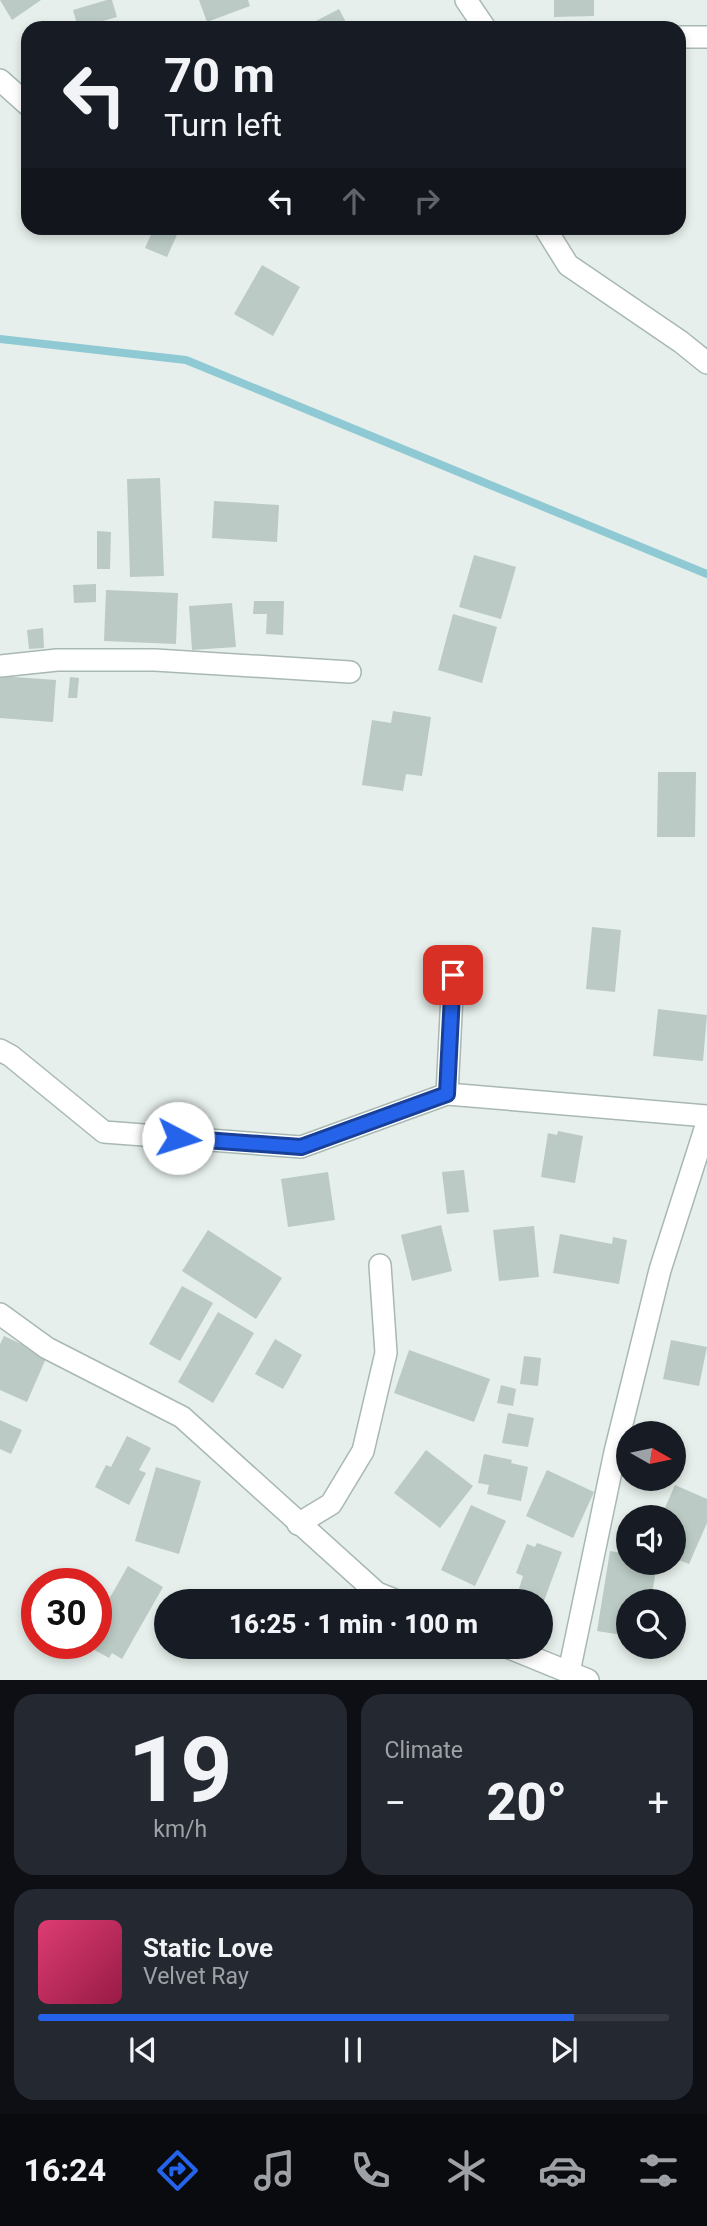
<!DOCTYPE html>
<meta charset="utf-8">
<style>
:root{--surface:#171b24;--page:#242831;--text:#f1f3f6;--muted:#9ea1a6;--line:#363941;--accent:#2563eb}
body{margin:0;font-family:Roboto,sans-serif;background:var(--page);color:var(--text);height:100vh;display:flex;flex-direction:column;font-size:26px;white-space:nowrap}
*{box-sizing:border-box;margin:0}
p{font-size:23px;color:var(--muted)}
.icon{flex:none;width:38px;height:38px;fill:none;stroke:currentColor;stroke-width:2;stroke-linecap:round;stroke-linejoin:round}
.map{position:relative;height:1680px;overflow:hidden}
.details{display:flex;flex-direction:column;gap:14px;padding:14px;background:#0d0f14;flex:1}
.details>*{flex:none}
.hud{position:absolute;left:21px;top:21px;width:665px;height:214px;border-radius:21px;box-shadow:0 4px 10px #0003;background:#171b24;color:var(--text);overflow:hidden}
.needle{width:46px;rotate:99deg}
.fabs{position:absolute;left:616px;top:1421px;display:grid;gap:14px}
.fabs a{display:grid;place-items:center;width:70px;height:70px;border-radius:50%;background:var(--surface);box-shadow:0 4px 10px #0003;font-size:35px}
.speed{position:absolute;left:21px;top:1568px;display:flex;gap:14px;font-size:35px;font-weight:700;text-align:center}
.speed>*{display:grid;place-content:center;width:91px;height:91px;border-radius:50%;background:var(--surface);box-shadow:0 4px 10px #0003;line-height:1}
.speed .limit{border:10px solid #d22;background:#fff;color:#111}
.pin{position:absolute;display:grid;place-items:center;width:60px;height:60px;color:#fff;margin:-30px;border-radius:14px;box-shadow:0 4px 10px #0006}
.me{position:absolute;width:77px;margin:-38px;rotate:95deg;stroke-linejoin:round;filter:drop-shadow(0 0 5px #0008)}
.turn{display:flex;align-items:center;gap:24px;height:147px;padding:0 28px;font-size:32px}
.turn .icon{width:91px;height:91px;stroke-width:2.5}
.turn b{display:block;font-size:49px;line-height:60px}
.lanes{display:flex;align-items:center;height:66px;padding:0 28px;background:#0003;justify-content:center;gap:35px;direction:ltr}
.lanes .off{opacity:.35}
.big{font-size:52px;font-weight:800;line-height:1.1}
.details .tile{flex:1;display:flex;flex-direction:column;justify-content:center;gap:10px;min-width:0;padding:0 24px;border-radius:21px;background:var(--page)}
.details .dial{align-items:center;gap:0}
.dial b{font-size:91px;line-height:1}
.song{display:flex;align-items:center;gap:21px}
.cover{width:84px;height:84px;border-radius:10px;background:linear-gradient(135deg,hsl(340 70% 55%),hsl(340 70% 35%))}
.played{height:7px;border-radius:4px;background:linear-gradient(90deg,var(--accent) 85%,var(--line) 85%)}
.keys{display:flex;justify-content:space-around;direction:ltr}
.heat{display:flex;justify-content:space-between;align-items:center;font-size:38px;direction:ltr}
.details .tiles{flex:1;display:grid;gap:14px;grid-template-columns:1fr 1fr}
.tile:last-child{grid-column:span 2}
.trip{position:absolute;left:154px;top:1589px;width:399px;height:70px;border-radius:35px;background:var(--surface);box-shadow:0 4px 10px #0003;font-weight:800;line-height:70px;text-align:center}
.menu{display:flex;height:112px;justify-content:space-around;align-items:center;background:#090b0e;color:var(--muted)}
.menu .icon{width:49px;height:49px}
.menu .active{color:var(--accent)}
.menu b{font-size:32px;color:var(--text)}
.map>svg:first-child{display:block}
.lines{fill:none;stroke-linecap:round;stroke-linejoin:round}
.stream{stroke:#8ec9d4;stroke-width:8}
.building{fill:#bbcac4}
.street-casing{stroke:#a8b8b2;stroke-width:24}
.street{stroke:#fff;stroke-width:21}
.route-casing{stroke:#184099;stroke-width:18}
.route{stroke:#2563eb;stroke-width:12}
</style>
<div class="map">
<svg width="707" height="1680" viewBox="0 0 707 1680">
<rect width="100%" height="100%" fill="#e6efeb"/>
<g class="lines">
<path class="stream" d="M0,339L186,360L707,574"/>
</g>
<g class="building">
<path d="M0,0H41L12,20Z"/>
<path d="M107,0H112L117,17L78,28L73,10Z"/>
<path d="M199,0H248L250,6L207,22Z"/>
<path d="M554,0H594V16L554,17Z"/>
<path d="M339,9L349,28H314L312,23Z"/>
<path d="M154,228H180L167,257L145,248Z"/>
<path d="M262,265L300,287L273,336L234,314Z"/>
<path d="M160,478L164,576L130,577L127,479Z"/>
<path d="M214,501L279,505L277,542L212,538Z"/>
<path d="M97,531L111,532L110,569H97Z"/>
<path d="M474,555L516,567L501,619L459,607Z"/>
<path d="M96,584V602L74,603L73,585Z"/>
<path d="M106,590L178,593L176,644L104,641Z"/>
<path d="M254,601H284L283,635L266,634L267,614H253Z"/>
<path d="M232,603L236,647L192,650L189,606Z"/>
<path d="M453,614L497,627L482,683L438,670Z"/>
<path d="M43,628L44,648L29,649L27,630Z"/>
<path d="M0,676L56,680L53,722L0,718Z"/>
<path d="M70,677L79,678L77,698H68Z"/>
<path d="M393,711L431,717L422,776L406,774L403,791L362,785L372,720L391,723Z"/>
<path d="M658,772H696L695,837H657Z"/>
<path d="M592,927L621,930L615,992L586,989Z"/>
<path d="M658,1009L707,1015L703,1061L653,1056Z"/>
<path d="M558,1131L583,1136L575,1183L541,1177L548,1133L557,1135Z"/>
<path d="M464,1170L469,1212L447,1214L442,1172Z"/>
<path d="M328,1172L335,1220L288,1227L281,1179Z"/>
<path d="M441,1225L452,1271L412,1281L401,1235Z"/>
<path d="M534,1226L539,1277L499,1281L493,1230Z"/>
<path d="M208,1230L282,1278L256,1319L182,1271Z"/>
<path d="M560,1234L612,1244L613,1237L627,1240L619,1284L553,1273Z"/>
<path d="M182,1286L213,1303L180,1361L149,1344Z"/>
<path d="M218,1312L254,1333L213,1403L178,1382Z"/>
<path d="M4,1336L47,1356L27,1402L0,1390V1344Z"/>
<path d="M275,1339L302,1355L283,1389L255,1374Z"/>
<path d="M671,1340L707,1347L699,1386L663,1379Z"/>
<path d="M409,1350L490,1379L474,1422L394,1393Z"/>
<path d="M524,1356L541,1358L538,1386L520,1384Z"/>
<path d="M501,1385L516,1389L513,1406L497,1403Z"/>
<path d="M508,1413L534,1418L528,1447L502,1443Z"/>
<path d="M0,1420L22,1430L11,1454L0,1449Z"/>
<path d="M127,1436L151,1448L139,1470L146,1473L129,1505L95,1487L106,1465L111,1467Z"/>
<path d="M426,1450L473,1486L440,1528L394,1493Z"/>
<path d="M484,1454L512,1460L511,1463L528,1467L521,1501L487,1494L489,1485L478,1483Z"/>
<path d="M156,1467L201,1481L179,1554L135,1541Z"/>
<path d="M547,1470L594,1492L573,1538L526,1516Z"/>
<path d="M675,1485L707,1499V1523L689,1564L674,1558V1517H661Z"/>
<path d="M471,1505L506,1521L475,1586L441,1570Z"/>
<path d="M537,1543L562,1552L541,1609V1601H526L516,1598L523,1576L516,1573L527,1544L535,1547Z"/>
<path d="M610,1551L628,1554V1563H657L651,1601H628V1636L597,1631Z"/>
<path d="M128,1566L163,1587L122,1659L112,1653L109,1658L82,1643H96V1622Z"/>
</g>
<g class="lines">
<defs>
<g id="street">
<path d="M466,0L485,28"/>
<path d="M679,37H707"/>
<path d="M0,80L28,105"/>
<path d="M545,228L568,265L681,342L707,363"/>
<path d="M0,666L57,660H155L350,672"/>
<path d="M0,1050L11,1056L104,1132L301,1147L447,1094L707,1116"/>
<path d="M447,1094L453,975"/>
<path d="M0,1314L47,1348L182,1417L377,1593L397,1601"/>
<path d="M298,1524L331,1504L363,1451L386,1353L380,1265"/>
<path d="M507,1647L588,1680"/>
<path d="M569,1672L615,1452L660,1270L707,1123"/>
</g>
</defs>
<use href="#street" class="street-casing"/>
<use href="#street" class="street"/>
</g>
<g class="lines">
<defs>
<path id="route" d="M178,1138L301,1147L447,1094L453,975"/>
</defs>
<use href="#route" class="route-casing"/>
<use href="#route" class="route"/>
</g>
</svg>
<div class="fabs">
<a><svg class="needle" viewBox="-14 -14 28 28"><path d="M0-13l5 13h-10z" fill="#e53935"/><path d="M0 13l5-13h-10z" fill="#9ea1a6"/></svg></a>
<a><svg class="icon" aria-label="sound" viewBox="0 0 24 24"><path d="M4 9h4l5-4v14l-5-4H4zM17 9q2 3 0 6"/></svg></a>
<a><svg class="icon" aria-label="search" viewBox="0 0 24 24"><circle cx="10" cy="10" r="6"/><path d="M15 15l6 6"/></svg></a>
</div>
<div class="speed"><div class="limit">30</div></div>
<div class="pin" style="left:453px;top:975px;background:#d93025"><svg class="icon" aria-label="arrive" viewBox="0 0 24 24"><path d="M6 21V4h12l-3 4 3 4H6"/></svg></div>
<svg class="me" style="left:178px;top:1138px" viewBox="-20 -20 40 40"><circle r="19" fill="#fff"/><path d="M0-13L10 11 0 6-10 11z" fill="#2563eb"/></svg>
<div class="trip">16:25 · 1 min · 100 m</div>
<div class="hud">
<div class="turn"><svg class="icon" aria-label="left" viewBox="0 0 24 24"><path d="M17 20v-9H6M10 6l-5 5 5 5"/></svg><div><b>70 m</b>Turn left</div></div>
<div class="lanes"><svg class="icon" aria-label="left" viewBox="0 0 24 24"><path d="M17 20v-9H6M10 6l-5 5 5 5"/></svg><svg class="icon off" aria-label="ahead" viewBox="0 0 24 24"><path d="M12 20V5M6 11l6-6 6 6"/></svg><svg class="icon off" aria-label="right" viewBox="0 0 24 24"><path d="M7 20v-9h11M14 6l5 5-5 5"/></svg></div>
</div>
</div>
<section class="details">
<div class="tiles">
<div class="tile dial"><b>19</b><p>km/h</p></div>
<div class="tile"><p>Climate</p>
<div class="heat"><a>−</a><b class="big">20°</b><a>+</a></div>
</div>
<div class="tile">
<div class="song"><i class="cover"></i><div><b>Static Love</b><p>Velvet Ray</p></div></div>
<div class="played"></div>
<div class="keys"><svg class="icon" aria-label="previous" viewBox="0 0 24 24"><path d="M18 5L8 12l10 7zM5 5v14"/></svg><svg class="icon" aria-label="pause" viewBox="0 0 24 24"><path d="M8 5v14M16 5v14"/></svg><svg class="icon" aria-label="next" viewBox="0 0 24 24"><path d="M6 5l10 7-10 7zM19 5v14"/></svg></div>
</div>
</div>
</section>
<nav class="menu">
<b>16:24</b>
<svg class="icon active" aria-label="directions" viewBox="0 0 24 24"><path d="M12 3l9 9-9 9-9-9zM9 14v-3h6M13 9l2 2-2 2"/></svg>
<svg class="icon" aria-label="music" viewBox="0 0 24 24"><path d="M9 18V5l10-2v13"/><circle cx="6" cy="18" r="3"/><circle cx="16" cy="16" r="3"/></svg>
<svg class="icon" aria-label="phone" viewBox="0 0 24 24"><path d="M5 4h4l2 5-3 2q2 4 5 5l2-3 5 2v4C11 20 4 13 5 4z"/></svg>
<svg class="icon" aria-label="climate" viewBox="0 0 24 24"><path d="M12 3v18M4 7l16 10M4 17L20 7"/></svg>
<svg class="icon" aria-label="car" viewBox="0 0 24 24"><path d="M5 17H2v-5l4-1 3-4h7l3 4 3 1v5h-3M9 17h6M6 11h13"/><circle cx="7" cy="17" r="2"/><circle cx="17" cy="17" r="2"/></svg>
<svg class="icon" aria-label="filters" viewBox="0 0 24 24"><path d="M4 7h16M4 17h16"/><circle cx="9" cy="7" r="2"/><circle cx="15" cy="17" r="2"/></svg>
</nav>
